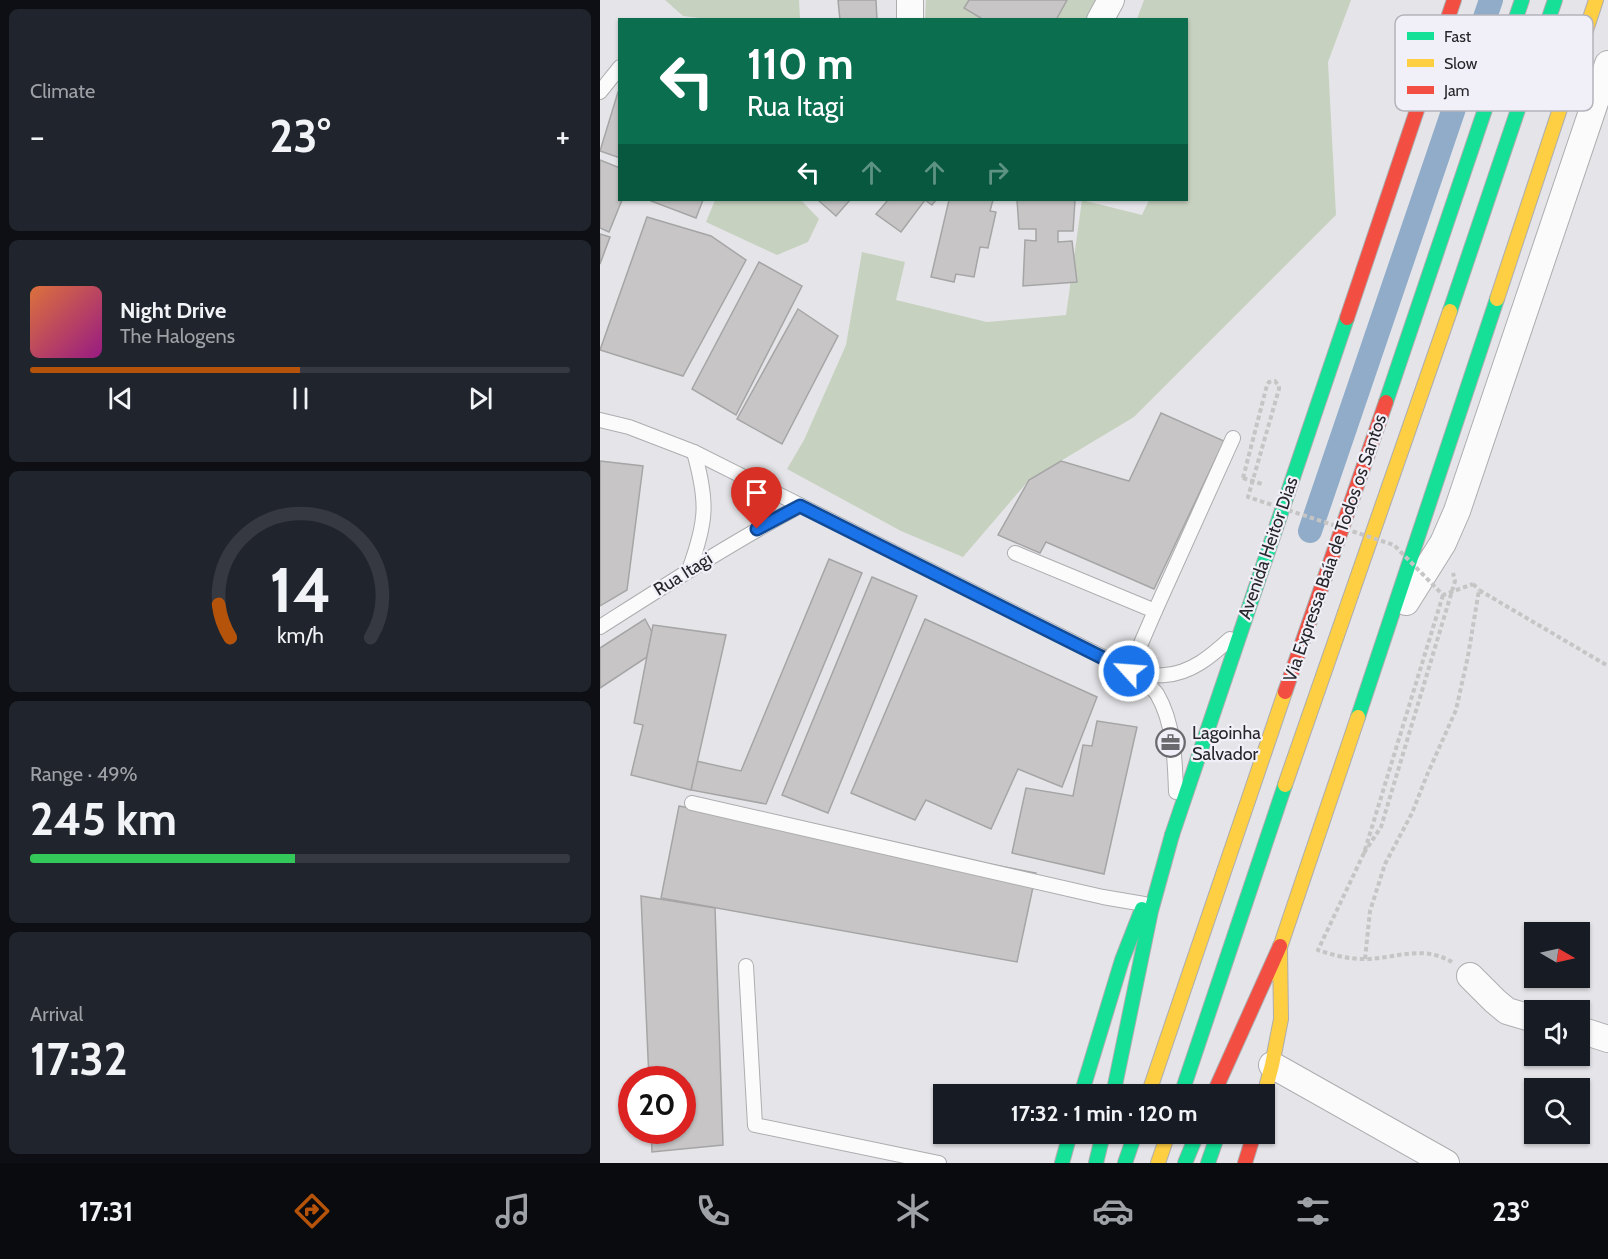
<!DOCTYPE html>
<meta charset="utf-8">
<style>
:root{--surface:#171b24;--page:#20242c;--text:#f1f3f6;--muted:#9ea1a6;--line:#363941;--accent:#b45309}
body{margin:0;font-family:Cabin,sans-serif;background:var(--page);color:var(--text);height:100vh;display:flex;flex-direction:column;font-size:22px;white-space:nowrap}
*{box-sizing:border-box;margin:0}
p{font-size:20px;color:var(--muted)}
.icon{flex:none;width:33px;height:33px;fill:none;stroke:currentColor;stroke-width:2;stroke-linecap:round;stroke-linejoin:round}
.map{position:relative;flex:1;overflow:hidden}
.sheet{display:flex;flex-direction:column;gap:9px;padding:9px;background:#0d0f14;width:600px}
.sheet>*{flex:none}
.top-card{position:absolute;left:18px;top:18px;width:570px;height:183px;border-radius:0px;box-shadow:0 2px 4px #0004;background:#0b6e4f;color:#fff;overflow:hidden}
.needle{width:39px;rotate:99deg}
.controls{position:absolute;left:924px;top:922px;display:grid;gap:12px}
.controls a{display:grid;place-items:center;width:66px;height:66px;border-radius:0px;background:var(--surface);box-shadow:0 2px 4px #0004;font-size:30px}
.speed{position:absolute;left:18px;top:1066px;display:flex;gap:12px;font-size:30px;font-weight:700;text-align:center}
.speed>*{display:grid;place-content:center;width:78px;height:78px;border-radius:50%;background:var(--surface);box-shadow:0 2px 4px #0004;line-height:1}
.speed .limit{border:9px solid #d22;background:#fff;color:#111}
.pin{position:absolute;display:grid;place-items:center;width:51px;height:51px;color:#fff;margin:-62px -26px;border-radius:50% 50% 50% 0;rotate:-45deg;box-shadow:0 0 6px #0007}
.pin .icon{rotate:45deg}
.me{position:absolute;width:66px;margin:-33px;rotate:296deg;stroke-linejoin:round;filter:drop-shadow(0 0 4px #0008)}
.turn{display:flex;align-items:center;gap:21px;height:126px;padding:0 30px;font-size:27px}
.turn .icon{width:78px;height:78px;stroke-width:2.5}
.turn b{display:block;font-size:42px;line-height:51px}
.lanes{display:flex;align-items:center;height:57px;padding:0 30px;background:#0003;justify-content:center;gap:30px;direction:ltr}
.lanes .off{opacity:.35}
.big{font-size:45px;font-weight:700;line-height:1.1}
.sheet .tile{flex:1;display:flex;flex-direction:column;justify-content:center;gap:9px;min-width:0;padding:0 21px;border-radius:9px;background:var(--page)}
.sheet .dial{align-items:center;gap:0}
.dial svg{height:156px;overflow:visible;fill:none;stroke:var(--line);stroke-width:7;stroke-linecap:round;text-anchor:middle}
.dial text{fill:var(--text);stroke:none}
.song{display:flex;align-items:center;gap:18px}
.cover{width:72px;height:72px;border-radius:9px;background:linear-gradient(135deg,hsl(20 70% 55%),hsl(310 70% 35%))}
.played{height:6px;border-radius:3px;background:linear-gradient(90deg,var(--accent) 50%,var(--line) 50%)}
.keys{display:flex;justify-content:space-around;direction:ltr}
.heat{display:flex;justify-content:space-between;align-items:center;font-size:33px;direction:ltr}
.charge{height:9px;border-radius:4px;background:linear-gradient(90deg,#34c759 49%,var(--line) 0)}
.trip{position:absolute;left:333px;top:1084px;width:342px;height:60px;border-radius:0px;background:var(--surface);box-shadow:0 2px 4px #0004;font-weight:700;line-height:60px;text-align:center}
.tabs{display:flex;height:96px;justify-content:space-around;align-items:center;background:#090b0e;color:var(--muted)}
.tabs .icon{width:42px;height:42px}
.tabs .current{color:var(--accent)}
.tabs b{font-size:27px;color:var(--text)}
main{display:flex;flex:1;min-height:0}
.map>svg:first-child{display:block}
.green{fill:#c7d1bf}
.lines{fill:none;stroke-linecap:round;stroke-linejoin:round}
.canal{stroke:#90acc9;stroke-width:24}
.building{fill:#c7c5c6;stroke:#a6a5a5;stroke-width:1.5}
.lane-casing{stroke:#adadb0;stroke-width:16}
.street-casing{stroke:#adadb0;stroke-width:28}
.fast-casing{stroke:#adadb0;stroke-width:16}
.slow-casing{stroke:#adadb0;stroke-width:16}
.jam-casing{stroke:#adadb0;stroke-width:16}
.path{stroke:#c5c5c6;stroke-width:4;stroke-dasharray:4.5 3;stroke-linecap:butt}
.lane{stroke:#fbfbfc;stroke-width:14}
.street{stroke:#fbfbfc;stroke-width:26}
.fast{stroke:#16e098;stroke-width:14}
.slow{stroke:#ffcf43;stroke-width:14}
.jam{stroke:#f24e42;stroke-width:14}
.path-bridge{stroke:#c5c5c6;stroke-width:4;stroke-dasharray:4.5 3;stroke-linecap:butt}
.route-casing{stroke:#114b97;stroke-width:15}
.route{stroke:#1a73e8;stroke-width:10}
.labels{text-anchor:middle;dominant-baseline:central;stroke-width:4.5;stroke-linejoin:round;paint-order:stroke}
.street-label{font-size:18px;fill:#27262a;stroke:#f1f0f9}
.poi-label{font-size:18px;fill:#27262a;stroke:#f1f0f9;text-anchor:start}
.key{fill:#f1f0f9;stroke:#b4b3bb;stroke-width:1.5}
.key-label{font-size:16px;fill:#27262a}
</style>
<main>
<section class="sheet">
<div class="tile"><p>Climate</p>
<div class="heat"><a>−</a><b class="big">23°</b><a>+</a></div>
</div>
<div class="tile">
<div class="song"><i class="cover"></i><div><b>Night Drive</b><p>The Halogens</p></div></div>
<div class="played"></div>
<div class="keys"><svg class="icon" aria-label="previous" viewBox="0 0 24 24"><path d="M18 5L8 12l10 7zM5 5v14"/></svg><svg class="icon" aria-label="pause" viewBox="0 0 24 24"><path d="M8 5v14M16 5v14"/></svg><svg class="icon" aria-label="next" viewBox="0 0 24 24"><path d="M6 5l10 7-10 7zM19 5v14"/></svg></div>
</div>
<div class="tile dial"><svg viewBox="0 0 100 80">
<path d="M14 69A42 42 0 1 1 86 69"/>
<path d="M14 69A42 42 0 0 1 8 52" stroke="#b45309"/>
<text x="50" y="56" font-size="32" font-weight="700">14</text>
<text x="50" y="72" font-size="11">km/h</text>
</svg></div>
<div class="tile"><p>Range · 49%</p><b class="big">245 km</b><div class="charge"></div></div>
<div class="tile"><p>Arrival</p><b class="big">17:32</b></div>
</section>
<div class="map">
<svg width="1008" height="1163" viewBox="0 0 1008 1163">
<rect width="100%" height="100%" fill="#e5e5e9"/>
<g class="green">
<path d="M65,0H199L200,19L117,20L83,16Z"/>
<path d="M326,0H497L487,19L325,20Z"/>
<path d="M544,0H751L728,62L736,215L534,417L429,480L363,557L301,531L187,469L204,440L246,345L262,252L305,262L296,300L387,322L466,315L482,200L542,215L549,200H586V20L537,19Z"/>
<path d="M115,200H201L219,219L208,242L177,255L106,222Z"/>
</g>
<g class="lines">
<path class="canal" d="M710,531L891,0"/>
</g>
<g class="building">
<path d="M238,0H276L277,20H240Z"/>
<path d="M369,0H467L456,20H384L364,8Z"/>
<path d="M18,92L20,93V158L0,151Z"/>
<path d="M0,160L20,168V200H22L9,232L0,228Z"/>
<path d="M51,200H103L96,218L51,201Z"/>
<path d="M218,200H250L236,216Z"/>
<path d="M288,200H336L332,205L325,200L301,232L276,214Z"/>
<path d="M349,200H393L390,211L396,212L388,248L380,247L374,277L356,274L354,282L331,277Z"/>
<path d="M417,200H475L473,231H458V242L472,241L477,282L423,286L425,240L436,241V229H419Z"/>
<path d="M47,217L111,236L146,260L83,376L0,350Z"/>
<path d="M0,234L10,237L0,264Z"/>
<path d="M159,262L202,286L136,415L92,389Z"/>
<path d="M198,309L238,336L182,444L137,419Z"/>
<path d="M561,413L624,441L554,589L446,542L440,553L398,535L429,480L461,461L529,481Z"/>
<path d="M0,461L43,466L27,590L0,606Z"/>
<path d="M229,559L262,573L166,804L91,790L96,761L141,771Z"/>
<path d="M272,577L317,596L228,813L182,795Z"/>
<path d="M45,619L52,632L47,657L0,688V648Z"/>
<path d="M325,619L497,697L462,787L418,769L391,829L326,800L315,820L251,793Z"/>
<path d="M53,625L126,635L91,790L31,775L43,725L34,723Z"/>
<path d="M497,721L537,727L504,874L412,853L426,788L473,796L483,745L492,746Z"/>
<path d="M79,806L436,873L417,962L61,898Z"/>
<path d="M41,896L115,908L123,1145L52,1152L51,1131H82V1080H49Z"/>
</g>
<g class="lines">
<defs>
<g id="lane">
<path d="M0,92L20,67"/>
<path d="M0,420L29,427L94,452L537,674C546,674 556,676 565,675C592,673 611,656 630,639"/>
<path d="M415,553L555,611"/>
<path d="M89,570C107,521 108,502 94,452"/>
<path d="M0,627C66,585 131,543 200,506"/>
<path d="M529,671L555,611L633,438"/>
<path d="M537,674C543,680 552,687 557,694C574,723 575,760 576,792"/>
<path d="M92,803L503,897L544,904"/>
<path d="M146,966L155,1125L339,1163"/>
</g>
<g id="street">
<path d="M310,0V20"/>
<path d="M500,20L511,0"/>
<path d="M806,602L843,543L857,511L1008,64"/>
<path d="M870,976L895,1001L907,1011L934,1019"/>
<path d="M980,1030L1008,1039"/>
<path d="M672,1065L846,1163"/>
</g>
<g id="fast">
<path d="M850,311L955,0"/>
<path d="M786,402L922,0"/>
<path d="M758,717L897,299"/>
<path d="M572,835L747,318"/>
<path d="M481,1095L522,960L542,909"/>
<path d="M513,1095L551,911L572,835"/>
<path d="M581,1095L685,785"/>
<path d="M462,1163L470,1134"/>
<path d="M496,1163L503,1134"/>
<path d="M525,1163L535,1134"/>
<path d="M585,1163L597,1134"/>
<path d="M608,1163L618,1134"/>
</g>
<g id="slow">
<path d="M897,299L996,0"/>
<path d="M685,785L850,311"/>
<path d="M671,974L758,717"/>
<path d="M548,1095L685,692"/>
<path d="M664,1095L672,1065L681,1019L680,946"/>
<path d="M558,1163L568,1134"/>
</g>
<g id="jam">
<path d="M747,318L854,0"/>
<path d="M685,692L786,402"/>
<path d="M613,1095L680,946"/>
<path d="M645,1163L654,1134"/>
</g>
</defs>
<use href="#lane" class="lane-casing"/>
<use href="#street" class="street-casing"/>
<use href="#fast" class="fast-casing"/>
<use href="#slow" class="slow-casing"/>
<use href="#jam" class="jam-casing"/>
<g class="path">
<path d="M643,478L662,484"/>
<path d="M873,584L879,590"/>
<path d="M843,595L764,853L718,950C732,955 748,959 764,959C795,959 821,944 852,962"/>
<path d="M764,853L781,827L855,581L853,573"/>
<path d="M765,959L770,911L785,864L812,813L827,775L856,710L868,656L879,590L1008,666"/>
</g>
<use href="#lane" class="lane"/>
<use href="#street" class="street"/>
<use href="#fast" class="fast"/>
<use href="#slow" class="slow"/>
<use href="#jam" class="jam"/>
<path class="path-bridge" d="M643,478L667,385L669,382L675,381L679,386V389L648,497L794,545L843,595L873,584"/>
</g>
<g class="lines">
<defs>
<path id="route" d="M157,529L200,506L529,671"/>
</defs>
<use href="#route" class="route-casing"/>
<use href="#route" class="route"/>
</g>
<defs>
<symbol id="office-ring" viewBox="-11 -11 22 22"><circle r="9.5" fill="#f1f0f9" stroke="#6a696d" stroke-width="1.5"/><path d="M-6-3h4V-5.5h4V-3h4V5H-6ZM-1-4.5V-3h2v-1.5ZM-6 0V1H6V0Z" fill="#6a696d"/></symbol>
</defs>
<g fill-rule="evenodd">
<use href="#office-ring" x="554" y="726" width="33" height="33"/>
</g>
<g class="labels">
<g class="street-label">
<text transform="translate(668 548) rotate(-71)">Avenida Heitor Dias</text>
<text transform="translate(735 548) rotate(-71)">Via Expressa Baía de Todos os Santos</text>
<text transform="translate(83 574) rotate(-32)">Rua Itagi</text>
</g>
<g class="poi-label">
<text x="592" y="733">Lagoinha<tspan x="592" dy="21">Salvador</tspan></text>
</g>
</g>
<rect x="795" y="15" width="198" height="96" rx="9" class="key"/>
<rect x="807" y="32" width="27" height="8" fill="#16e098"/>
<rect x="807" y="59" width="27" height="8" fill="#ffcf43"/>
<rect x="807" y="86" width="27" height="8" fill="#f24e42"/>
<g class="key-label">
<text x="844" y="42">Fast</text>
<text x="844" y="69">Slow</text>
<text x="844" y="96">Jam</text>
</g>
</svg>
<div class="controls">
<a><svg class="needle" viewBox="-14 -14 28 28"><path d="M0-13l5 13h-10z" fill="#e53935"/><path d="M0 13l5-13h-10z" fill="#9ea1a6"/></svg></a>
<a><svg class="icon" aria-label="sound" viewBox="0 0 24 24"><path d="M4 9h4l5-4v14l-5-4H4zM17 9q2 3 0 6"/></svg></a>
<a><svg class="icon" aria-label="search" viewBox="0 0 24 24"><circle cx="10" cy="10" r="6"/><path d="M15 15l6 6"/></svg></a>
</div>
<div class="speed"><div class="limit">20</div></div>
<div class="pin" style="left:157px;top:529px;background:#d93025"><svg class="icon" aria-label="arrive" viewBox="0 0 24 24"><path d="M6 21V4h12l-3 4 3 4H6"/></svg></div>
<svg class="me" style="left:529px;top:671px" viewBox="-20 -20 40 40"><circle r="17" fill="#1a73e8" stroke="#fff" stroke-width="3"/><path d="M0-11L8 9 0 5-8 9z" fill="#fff"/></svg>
<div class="trip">17:32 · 1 min · 120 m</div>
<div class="top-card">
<div class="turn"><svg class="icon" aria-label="left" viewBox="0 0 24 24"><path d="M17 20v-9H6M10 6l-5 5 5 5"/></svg><div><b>110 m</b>Rua Itagi</div></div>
<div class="lanes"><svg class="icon" aria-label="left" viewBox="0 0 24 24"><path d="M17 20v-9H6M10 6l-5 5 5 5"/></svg><svg class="icon off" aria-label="ahead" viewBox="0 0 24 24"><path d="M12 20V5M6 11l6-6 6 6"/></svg><svg class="icon off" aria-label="ahead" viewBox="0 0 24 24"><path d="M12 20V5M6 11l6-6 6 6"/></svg><svg class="icon off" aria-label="right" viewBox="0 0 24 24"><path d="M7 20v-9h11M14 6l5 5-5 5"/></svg></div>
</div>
</div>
</main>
<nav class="tabs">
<b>17:31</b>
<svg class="icon current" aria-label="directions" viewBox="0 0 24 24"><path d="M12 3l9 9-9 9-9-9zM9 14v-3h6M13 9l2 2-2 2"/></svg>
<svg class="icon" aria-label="music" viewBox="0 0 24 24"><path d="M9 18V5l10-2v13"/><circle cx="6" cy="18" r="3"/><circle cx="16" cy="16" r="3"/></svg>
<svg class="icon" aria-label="phone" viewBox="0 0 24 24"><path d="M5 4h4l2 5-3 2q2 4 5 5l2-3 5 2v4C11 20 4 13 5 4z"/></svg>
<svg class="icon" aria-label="climate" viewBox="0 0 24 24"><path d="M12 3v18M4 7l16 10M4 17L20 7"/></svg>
<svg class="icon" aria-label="car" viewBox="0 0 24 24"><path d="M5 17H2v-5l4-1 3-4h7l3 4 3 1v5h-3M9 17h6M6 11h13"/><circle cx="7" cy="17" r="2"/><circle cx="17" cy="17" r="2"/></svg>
<svg class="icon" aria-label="filters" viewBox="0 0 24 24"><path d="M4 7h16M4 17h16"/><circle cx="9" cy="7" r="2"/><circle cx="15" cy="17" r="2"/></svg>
<b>23°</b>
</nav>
